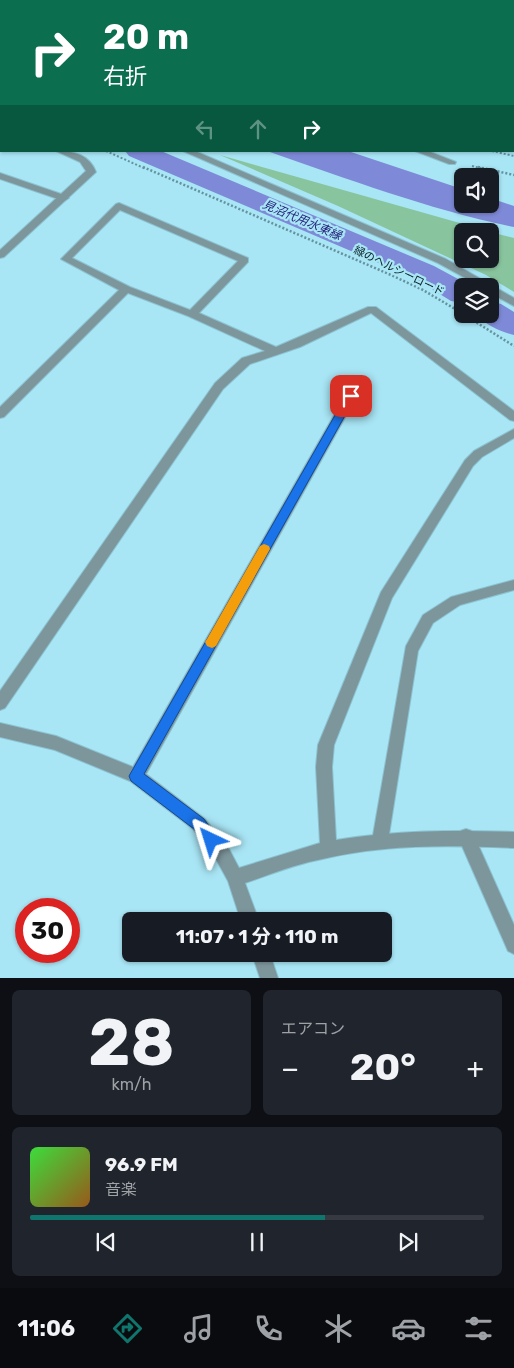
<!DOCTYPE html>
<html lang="ja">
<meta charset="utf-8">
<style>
:root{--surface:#171b24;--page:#20242c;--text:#f1f3f6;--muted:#9ea1a6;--line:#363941;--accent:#0f766e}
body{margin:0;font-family:Rubik,"Noto Sans JP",sans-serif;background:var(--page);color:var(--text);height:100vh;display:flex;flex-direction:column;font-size:19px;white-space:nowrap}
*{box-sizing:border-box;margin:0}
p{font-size:16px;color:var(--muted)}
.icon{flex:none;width:28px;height:28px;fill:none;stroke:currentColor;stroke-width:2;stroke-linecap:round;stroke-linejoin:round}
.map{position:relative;height:978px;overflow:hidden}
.sheet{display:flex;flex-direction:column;gap:12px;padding:12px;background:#0d0f14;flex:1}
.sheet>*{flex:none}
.top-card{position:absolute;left:0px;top:0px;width:515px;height:152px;box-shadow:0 1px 4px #0004;background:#0b6e4f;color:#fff;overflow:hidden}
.fabs{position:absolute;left:454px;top:168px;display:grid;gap:10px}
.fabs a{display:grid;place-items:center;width:45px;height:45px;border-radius:8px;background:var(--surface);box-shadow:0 1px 4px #0004;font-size:25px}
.speed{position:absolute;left:15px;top:898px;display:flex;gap:10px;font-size:25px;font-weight:700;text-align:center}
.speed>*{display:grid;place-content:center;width:65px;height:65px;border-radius:50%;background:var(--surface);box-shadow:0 1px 4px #0004;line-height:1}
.speed .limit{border:8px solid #d22;background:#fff;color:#111}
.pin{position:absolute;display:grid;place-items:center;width:42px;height:42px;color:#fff;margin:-21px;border-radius:10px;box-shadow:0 2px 8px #0006}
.me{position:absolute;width:55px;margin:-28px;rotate:319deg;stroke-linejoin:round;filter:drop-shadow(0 0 4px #0008)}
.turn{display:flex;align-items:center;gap:18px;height:105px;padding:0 20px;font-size:22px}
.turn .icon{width:65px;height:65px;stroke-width:2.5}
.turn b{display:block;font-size:35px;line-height:42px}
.lanes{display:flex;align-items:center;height:48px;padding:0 20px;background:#0003;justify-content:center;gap:25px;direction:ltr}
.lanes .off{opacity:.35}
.big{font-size:38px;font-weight:700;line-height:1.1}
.sheet .widget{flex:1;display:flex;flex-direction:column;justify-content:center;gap:8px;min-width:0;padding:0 18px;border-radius:8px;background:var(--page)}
.sheet .dial{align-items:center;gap:0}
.dial b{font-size:65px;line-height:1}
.song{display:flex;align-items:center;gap:15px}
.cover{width:60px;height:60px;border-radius:8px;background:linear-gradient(135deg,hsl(120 70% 55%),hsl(30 70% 35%))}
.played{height:5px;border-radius:2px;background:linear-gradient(90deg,var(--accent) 65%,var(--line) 65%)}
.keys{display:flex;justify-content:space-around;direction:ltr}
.heat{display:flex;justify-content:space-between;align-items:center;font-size:28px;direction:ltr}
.sheet .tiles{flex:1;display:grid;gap:12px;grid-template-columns:1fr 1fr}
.widget:last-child{grid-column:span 2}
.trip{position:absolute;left:122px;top:912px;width:270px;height:50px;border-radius:8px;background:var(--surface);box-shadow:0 1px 4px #0004;font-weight:700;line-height:50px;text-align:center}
.menu{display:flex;height:80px;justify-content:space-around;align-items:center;background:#090b0e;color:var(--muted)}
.menu .icon{width:35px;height:35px}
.menu .current{color:var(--accent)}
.menu b{font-size:22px;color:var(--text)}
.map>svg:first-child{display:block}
.green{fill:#88c59e}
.water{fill:#7e8ad7}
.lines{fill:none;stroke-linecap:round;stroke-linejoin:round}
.canal{fill:#7e8ad7;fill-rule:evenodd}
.lane-casing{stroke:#8bc2d0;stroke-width:2}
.street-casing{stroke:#8bc2d0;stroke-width:2}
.path-far1{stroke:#64929e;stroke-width:2;stroke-dasharray:2 2;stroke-linecap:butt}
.path{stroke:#64929e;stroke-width:2.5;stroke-dasharray:2 2;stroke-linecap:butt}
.lane{fill:#7d969c;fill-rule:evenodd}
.street{fill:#7d969c;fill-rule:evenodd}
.route{fill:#1a73e8;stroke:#114b97}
.slow{fill:#f59e0b}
.labels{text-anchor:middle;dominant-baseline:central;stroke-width:4.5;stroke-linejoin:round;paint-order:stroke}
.far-street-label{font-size:11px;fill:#072026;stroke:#a8e5f5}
.far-water-label{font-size:12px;font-style:italic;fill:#28277f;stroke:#a8e5f5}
</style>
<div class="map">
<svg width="514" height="978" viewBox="0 0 514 978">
<rect width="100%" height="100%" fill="#a8e5f5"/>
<path class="green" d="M220,155L488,231H462V259H490V232L514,238V292L486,275L338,206Z"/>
<path class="water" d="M267,151H348L462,189V204H490V198L514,206V227C430,210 348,179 267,151Z"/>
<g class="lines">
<g class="canal">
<rect x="0" y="110" width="1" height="15"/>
<path d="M125,151H161L434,266L471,286H462V303L451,301L414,278L129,156Z"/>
<path d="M490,301L501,304L514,312V335C502,332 484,325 477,314H490Z"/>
</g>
<defs>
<g id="lane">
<rect x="0" y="98" width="1" height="4"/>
<path d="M0,173L67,196L69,198L64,201L61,200L0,179Z"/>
<path d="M514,580V590L460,605L433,623L418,651L388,841L386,847L380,849L374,847L372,841L406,646L423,615L451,597Z"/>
<path d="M466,829L472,831L514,925V954L508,951L458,837L460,831Z"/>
</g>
<g id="street">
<rect x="0" y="140" width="1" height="6"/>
<path d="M56,151C73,151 89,154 96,172L4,257L0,258V250L86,171L80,162Z"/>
<path d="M183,151H195L446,259L514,298V306L490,293V286H480L438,263Z"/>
<path d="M415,151H428L456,162L455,164H449Z"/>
<path d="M119,203L248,258V262L199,313L276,347L368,307H376L514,411V421L510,420L371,313L300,347L250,364L223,389L5,708L0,710V691L215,383L242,358L265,351L188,316L128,293L4,417L0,418V407L119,290L61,259L116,204ZM120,210L238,261L190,310L130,287L72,258Z"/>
<path d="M351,392L357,396L146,774L205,819L229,849L239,868L320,843L316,767L318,745L381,592L465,460L474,451L514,429V438L482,457L473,466L392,598L334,745L332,767L336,840C395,830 454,830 514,832V848C449,845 382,844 318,860C293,865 269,875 245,883L259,921H241L228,881L217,861L193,829L130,781L55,750L0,737V723L56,736L133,767L345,396Z"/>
<path d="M252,954H270L278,978H260Z"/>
</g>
</defs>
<use href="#lane" class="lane-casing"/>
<use href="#street" class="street-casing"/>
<g class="path-far1">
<path d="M14,0L17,1"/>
<path d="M106,151L146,169"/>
<path d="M492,151L514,156"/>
<path d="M472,166L484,169"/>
</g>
<g class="path">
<path d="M143,167L391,275L423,290L462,313"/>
<path d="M478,167L514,175"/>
<path d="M463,314L514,346"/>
</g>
<use href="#lane" class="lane"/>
<use href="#street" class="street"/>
</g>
<path class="route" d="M351,392L356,396L144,774L204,819L219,840L216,845L211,847L206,845L194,829L131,781L129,776L346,396Z"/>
<path class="slow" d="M264,544L269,546L270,549L216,646L212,648L207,646L205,642L207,639L260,546Z"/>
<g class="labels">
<g class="far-street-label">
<text transform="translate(399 271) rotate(26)">緑のヘルシーロード</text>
</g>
<g class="far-water-label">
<text transform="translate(302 220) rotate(23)">見沼代用水東縁</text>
</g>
</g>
</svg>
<div class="fabs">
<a><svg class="icon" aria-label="sound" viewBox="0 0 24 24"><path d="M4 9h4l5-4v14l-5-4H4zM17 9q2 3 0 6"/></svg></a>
<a><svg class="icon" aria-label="search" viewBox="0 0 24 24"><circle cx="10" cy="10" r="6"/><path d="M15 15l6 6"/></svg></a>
<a><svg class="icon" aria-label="layers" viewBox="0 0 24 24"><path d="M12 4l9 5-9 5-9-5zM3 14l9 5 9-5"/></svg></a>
</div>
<div class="speed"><div class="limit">30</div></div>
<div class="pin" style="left:351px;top:396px;background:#d93025"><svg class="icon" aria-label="arrive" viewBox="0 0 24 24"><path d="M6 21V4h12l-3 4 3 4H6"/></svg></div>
<svg class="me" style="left:211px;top:840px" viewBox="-20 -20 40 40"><path d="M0-17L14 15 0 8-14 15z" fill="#1a73e8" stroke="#fff" stroke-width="4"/></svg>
<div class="trip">11:07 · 1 分 · 110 m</div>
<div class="top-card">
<div class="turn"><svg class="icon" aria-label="right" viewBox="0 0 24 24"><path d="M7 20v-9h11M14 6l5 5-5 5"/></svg><div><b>20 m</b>右折</div></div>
<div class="lanes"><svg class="icon off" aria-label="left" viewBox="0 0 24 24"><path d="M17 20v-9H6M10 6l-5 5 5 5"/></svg><svg class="icon off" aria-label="ahead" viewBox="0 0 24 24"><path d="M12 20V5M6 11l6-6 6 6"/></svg><svg class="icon" aria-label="right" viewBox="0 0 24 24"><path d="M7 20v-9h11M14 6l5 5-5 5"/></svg></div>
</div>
</div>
<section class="sheet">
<div class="tiles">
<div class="widget dial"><b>28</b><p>km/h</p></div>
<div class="widget"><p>エアコン</p>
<div class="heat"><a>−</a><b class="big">20°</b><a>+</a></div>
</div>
<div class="widget">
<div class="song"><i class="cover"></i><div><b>96.9 FM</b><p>音楽</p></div></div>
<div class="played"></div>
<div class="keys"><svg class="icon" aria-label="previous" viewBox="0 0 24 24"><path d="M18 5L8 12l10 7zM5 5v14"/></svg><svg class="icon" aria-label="pause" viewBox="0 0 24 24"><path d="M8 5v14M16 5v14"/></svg><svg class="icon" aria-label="next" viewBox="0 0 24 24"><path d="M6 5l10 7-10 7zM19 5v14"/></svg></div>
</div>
</div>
</section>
<nav class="menu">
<b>11:06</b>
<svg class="icon current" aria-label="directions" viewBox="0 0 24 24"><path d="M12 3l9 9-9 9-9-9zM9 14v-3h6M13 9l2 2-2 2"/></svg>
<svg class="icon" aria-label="music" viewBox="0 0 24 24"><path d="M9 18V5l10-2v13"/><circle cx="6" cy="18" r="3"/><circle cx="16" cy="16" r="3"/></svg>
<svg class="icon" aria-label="phone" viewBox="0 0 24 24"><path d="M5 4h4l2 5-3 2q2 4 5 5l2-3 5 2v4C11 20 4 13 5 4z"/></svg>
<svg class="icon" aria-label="climate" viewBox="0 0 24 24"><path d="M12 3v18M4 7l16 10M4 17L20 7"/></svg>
<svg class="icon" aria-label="car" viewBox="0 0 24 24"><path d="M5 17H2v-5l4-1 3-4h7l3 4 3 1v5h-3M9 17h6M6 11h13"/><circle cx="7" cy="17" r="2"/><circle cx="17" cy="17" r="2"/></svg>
<svg class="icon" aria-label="filters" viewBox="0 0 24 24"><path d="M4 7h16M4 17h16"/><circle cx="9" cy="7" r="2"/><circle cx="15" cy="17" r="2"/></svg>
</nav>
